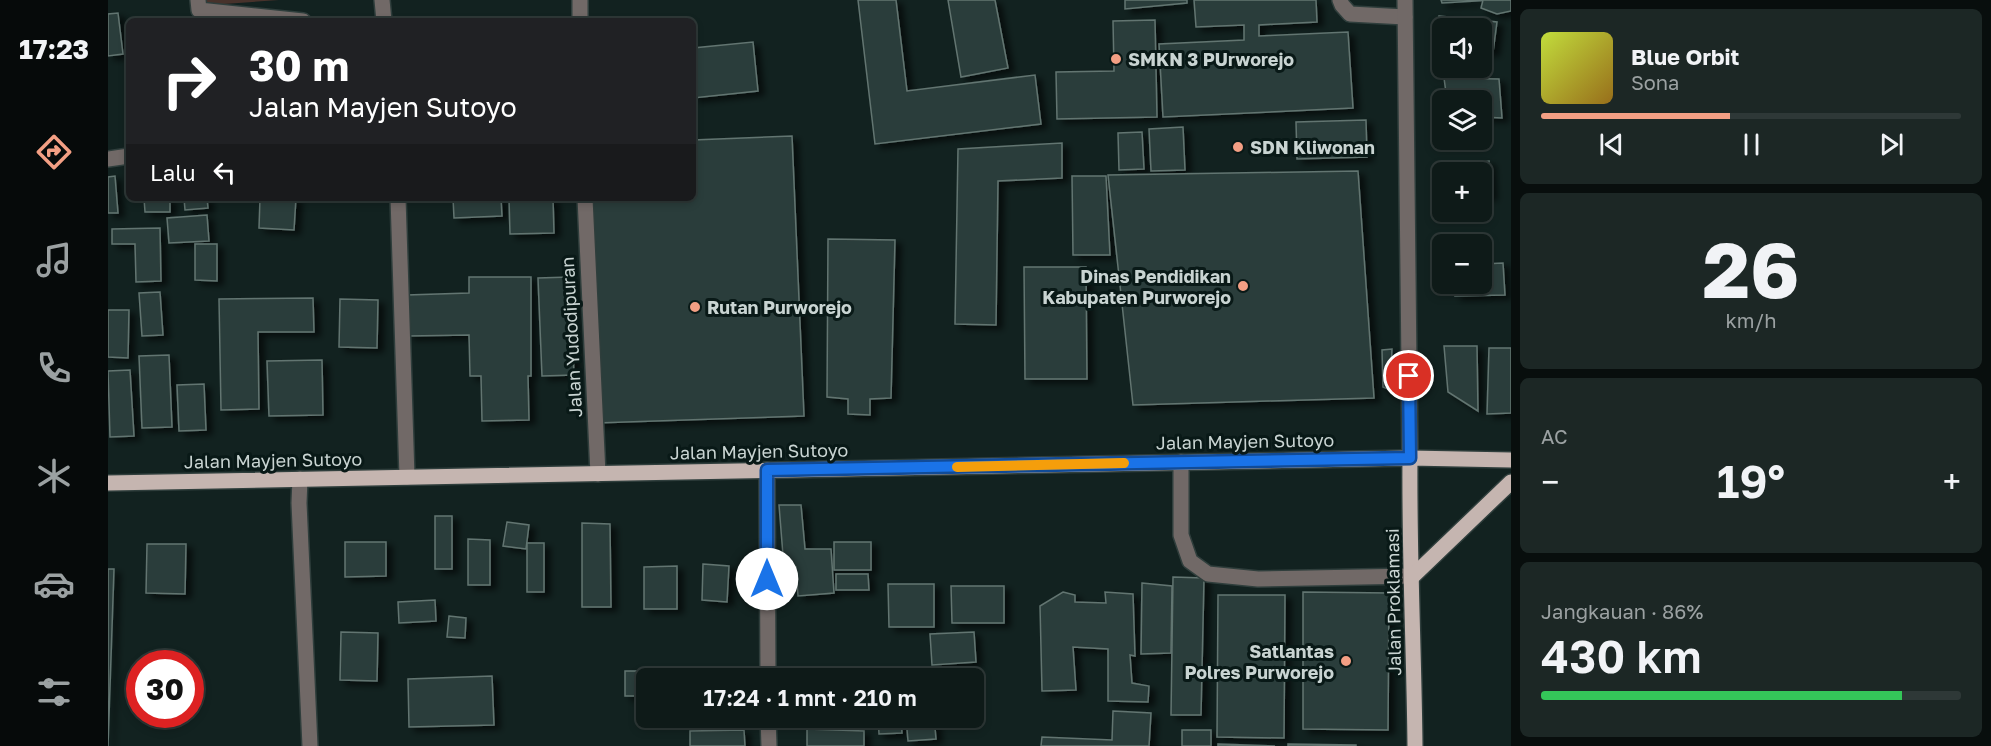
<!DOCTYPE html>
<html lang="id">
<meta charset="utf-8">
<style>
:root{--surface:#0e1a18;--page:#1c2725;--text:#f1f3f6;--muted:#9ba1a2;--line:#2e3837;--accent:#f39f84}
body{margin:0;font-family:"Golos Text",sans-serif;background:var(--page);color:var(--text);height:100vh;display:flex;flex-direction:column;font-size:22px;white-space:nowrap}
*{box-sizing:border-box;margin:0}
p{font-size:20px;color:var(--muted)}
.icon{flex:none;width:33px;height:33px;fill:none;stroke:currentColor;stroke-width:2;stroke-linecap:round;stroke-linejoin:round}
.map{position:relative;flex:1;overflow:hidden}
.drawer{display:flex;flex-direction:column;gap:9px;padding:9px;background:#080e0d;width:480px}
.drawer>*{flex:none}
.banner{position:absolute;left:18px;top:18px;width:570px;height:183px;border-radius:9px;box-shadow:0 3px 9px #0003,0 0 0 2px var(--line);background:#202124;color:#fff;overflow:hidden}
.tools{position:absolute;left:1324px;top:18px;display:grid;gap:12px}
.tools a{display:grid;place-items:center;width:60px;height:60px;border-radius:9px;background:var(--surface);box-shadow:0 3px 9px #0003,0 0 0 2px var(--line);font-size:30px}
.speed{position:absolute;left:18px;top:650px;display:flex;gap:12px;font-size:30px;font-weight:700;text-align:center}
.speed>*{display:grid;place-content:center;width:78px;height:78px;border-radius:50%;background:var(--surface);box-shadow:0 3px 9px #0003,0 0 0 2px var(--line);line-height:1}
.speed .limit{border:9px solid #d22;background:#fff;color:#111}
.pin{position:absolute;display:grid;place-items:center;width:51px;height:51px;color:#fff;margin:-26px;border:3px solid #fff;border-radius:50%;box-shadow:0 2px 6px #0007}
.me{position:absolute;width:66px;margin:-33px;rotate:0deg;stroke-linejoin:round;filter:drop-shadow(0 0 4px #0008)}
.turn{display:flex;align-items:center;gap:21px;height:126px;padding:0 24px;font-size:27px}
.turn .icon{width:78px;height:78px;stroke-width:2.5}
.turn b{display:block;font-size:42px;line-height:51px}
.then{display:flex;align-items:center;height:57px;padding:0 24px;background:#0003;gap:12px;font-size:22px}
.big{font-size:45px;font-weight:600;line-height:1.1}
.drawer .widget{flex:1;display:flex;flex-direction:column;justify-content:center;gap:9px;min-width:0;padding:0 21px;border-radius:9px;background:var(--page)}
.drawer .dial{align-items:center;gap:0}
.dial b{font-size:78px;line-height:1}
.song{display:flex;align-items:center;gap:18px}
.cover{width:72px;height:72px;border-radius:9px;background:linear-gradient(135deg,hsl(70 70% 55%),hsl(40 70% 35%))}
.played{height:6px;border-radius:3px;background:linear-gradient(90deg,var(--accent) 45%,var(--line) 45%)}
.keys{display:flex;justify-content:space-around;direction:ltr}
.heat{display:flex;justify-content:space-between;align-items:center;font-size:33px;direction:ltr}
.charge{height:9px;border-radius:4px;background:linear-gradient(90deg,#34c759 86%,var(--line) 0)}
.trip{position:absolute;left:528px;top:668px;width:348px;height:60px;border-radius:9px;background:var(--surface);box-shadow:0 3px 9px #0003,0 0 0 2px var(--line);font-weight:600;line-height:60px;text-align:center}
main{display:flex;flex:1;min-height:0}
.dock{display:flex;flex-direction:column;width:108px;justify-content:space-around;align-items:center;background:#060a0a;color:var(--muted)}
.dock .icon{width:42px;height:42px}
.dock .selected{color:var(--accent)}
.dock b{font-size:27px;color:var(--text)}
.map>svg:first-child{display:block}
.green{fill:#47322b}
.building{fill:#2c3d3a;stroke:#627571;stroke-width:1.5;filter:url(#shadow)}
.lines{fill:none;stroke-linecap:round;stroke-linejoin:round}
.minor-casing{stroke:#2f3e3c;stroke-width:18}
.major-casing{stroke:#2f3e3c;stroke-width:18}
.minor{stroke:#716967;stroke-width:15}
.major{stroke:#c5b5b0;stroke-width:15}
.route-casing{stroke:#114b97;stroke-width:15}
.route{stroke:#1a73e8;stroke-width:10}
.slow{stroke:#f59e0b;stroke-width:10}
.poi-dot{fill:#f39f84;stroke:#091917;stroke-width:2}
.labels{text-anchor:middle;dominant-baseline:central;stroke-width:6;stroke-linejoin:round;paint-order:stroke}
.poi-label{font-size:18px;font-weight:bold;fill:#c9d4d2;stroke:#091917;text-anchor:start}
.street-label{font-size:18px;fill:#c9d4d2;stroke:#091917}
</style>
<main>
<nav class="dock">
<b>17:23</b>
<svg class="icon selected" aria-label="directions" viewBox="0 0 24 24"><path d="M12 3l9 9-9 9-9-9zM9 14v-3h6M13 9l2 2-2 2"/></svg>
<svg class="icon" aria-label="music" viewBox="0 0 24 24"><path d="M9 18V5l10-2v13"/><circle cx="6" cy="18" r="3"/><circle cx="16" cy="16" r="3"/></svg>
<svg class="icon" aria-label="phone" viewBox="0 0 24 24"><path d="M5 4h4l2 5-3 2q2 4 5 5l2-3 5 2v4C11 20 4 13 5 4z"/></svg>
<svg class="icon" aria-label="climate" viewBox="0 0 24 24"><path d="M12 3v18M4 7l16 10M4 17L20 7"/></svg>
<svg class="icon" aria-label="car" viewBox="0 0 24 24"><path d="M5 17H2v-5l4-1 3-4h7l3 4 3 1v5h-3M9 17h6M6 11h13"/><circle cx="7" cy="17" r="2"/><circle cx="17" cy="17" r="2"/></svg>
<svg class="icon" aria-label="filters" viewBox="0 0 24 24"><path d="M4 7h16M4 17h16"/><circle cx="9" cy="7" r="2"/><circle cx="15" cy="17" r="2"/></svg>
</nav>
<div class="map">
<svg width="1403" height="746" viewBox="0 0 1403 746">
<defs>
<filter id="shadow"><feDropShadow dx="6" dy="4" stdDeviation="3" flood-color="#0009"/></filter>
</defs>
<rect width="100%" height="100%" fill="#122220"/>
<path class="green" d="M87,0H171L88,6Z"/>
<g class="building">
<path d="M750,0H788L799,91L927,75L933,124L767,144Z"/>
<path d="M840,0H887L900,68L853,77Z"/>
<path d="M1017,0H1079V3L1017,9Z"/>
<path d="M1086,0H1208L1209,22L1151,25V36L1240,32L1245,108L1055,117L1051,44L1136,40V25L1088,27Z"/>
<path d="M1333,0H1385L1334,3Z"/>
<path d="M1375,0H1403V11L1389,14L1373,8Z"/>
<path d="M10,13L15,54L0,56V14Z"/>
<path d="M1331,16L1389,22L1385,52L1374,51V28H1335V50H1330Z"/>
<path d="M1047,20L1049,117L949,119L948,72L1006,71L1005,21Z"/>
<path d="M645,42L650,91L585,98V48Z"/>
<path d="M1336,78L1391,79L1394,118L1374,117V100H1339Z"/>
<path d="M1258,120L1259,157L1189,159L1188,122Z"/>
<path d="M1075,127L1077,170L1043,171L1041,129Z"/>
<path d="M1034,132L1036,169L1011,170L1010,133Z"/>
<path d="M684,136L696,416L488,423L478,198H585V140Z"/>
<path d="M954,143V178L890,181L888,325L847,324L850,149Z"/>
<path d="M1381,161L1383,196H1374V172H1344L1343,167Z"/>
<path d="M1250,171L1266,398L1025,405L1000,175Z"/>
<path d="M7,176L10,213H0V177Z"/>
<path d="M964,176H998L1002,255H965Z"/>
<path d="M36,198H62V212H37Z"/>
<path d="M76,198H99L100,208L77,210Z"/>
<path d="M152,198H188L186,230L151,228Z"/>
<path d="M345,198H393L394,216L346,218Z"/>
<path d="M401,198H445L446,233L402,234Z"/>
<path d="M99,215L101,241L61,243L59,218Z"/>
<path d="M52,228L53,281L28,282L27,244H4V229Z"/>
<path d="M720,239L787,240L783,398L762,399V415L740,414V399L719,397Z"/>
<path d="M87,244H109V281L87,280Z"/>
<path d="M1395,263L1397,295L1347,296L1348,284H1374V264Z"/>
<path d="M916,267H978L979,379H917Z"/>
<path d="M361,277H423V376H420L421,420L374,421L373,376H362L361,335L300,336L299,295L361,293Z"/>
<path d="M462,277L466,375L434,376L430,278Z"/>
<path d="M52,292L55,335L34,336L31,293Z"/>
<path d="M205,298L206,332H150L151,409L113,410L111,299Z"/>
<path d="M232,299L270,300L269,348L231,347Z"/>
<path d="M0,310H21L20,358L0,357Z"/>
<path d="M1336,346H1369L1370,411L1340,392Z"/>
<path d="M1381,348H1403V413L1379,414Z"/>
<path d="M1284,349L1282,390L1275,387L1274,350Z"/>
<path d="M61,355L64,427L34,428L31,356Z"/>
<path d="M214,360L215,415L161,416L159,361Z"/>
<path d="M22,370L26,436L2,437L0,371Z"/>
<path d="M96,384L98,430L71,431L69,385Z"/>
<path d="M671,505H693L697,549H723L726,593L690,596L688,567L676,568Z"/>
<rect x="327" y="516" width="17" height="53"/>
<path d="M399,522L421,525L418,549L395,546Z"/>
<path d="M474,523L502,524L503,607H474Z"/>
<path d="M360,539L382,540V585H360Z"/>
<path d="M237,542H278V576L237,577Z"/>
<rect x="726" y="542" width="37" height="28"/>
<rect x="419" y="543" width="17" height="49"/>
<path d="M39,544H78L77,594L38,593Z"/>
<path d="M595,564L621,566L619,602L594,600Z"/>
<path d="M569,566V609H536V567Z"/>
<path d="M0,569H6L0,746Z"/>
<path d="M728,574H760L761,590H728Z"/>
<path d="M1065,577L1096,578L1093,715H1063Z"/>
<path d="M1034,583L1064,586L1063,653L1033,654Z"/>
<path d="M780,584H826V627H781Z"/>
<path d="M843,586H896V623H844Z"/>
<path d="M955,592L967,595V602L998,603L997,592L1025,594L1027,656L1022,655L1024,683L1041,686L1040,702L1000,701V649L965,647L968,690L934,691L932,606Z"/>
<path d="M1195,592L1281,593L1280,730L1195,729Z"/>
<path d="M1110,595H1177L1176,738L1109,737Z"/>
<path d="M327,600L328,621L291,623L290,602Z"/>
<path d="M341,616L358,618L357,638L339,637Z"/>
<path d="M233,632L270,633L269,681L232,680Z"/>
<path d="M866,632L868,662L824,665L822,634Z"/>
<path d="M517,671H564L563,678H538V696H517Z"/>
<path d="M586,671L627,672V678H586Z"/>
<path d="M384,676L386,725L301,727L300,679Z"/>
<path d="M740,676V678H696Z"/>
<path d="M1005,711L1043,713L1041,746H933L934,737L1004,740Z"/>
<path d="M770,717H793L794,733L771,734Z"/>
<path d="M798,717H826L828,739L800,741Z"/>
<path d="M699,729L756,731V746H699Z"/>
<path d="M636,730L637,746H582V731Z"/>
<rect x="1074" y="730" width="29" height="16"/>
<path d="M1110,744L1167,746H1110Z"/>
<path d="M1180,744L1248,745V746H1180Z"/>
</g>
<g class="lines">
<defs>
<g id="minor">
<path d="M90,0L91,10L195,21"/>
<path d="M274,0L276,21"/>
<path d="M472,0V21"/>
<path d="M1232,0L1234,5L1242,14L1297,17"/>
<path d="M1297,0L1302,458"/>
<path d="M0,159L21,156"/>
<path d="M290,198L299,477"/>
<path d="M477,198L490,474"/>
<path d="M1073,462V535L1082,561L1100,574L1150,579L1305,576"/>
<path d="M659,470L660,678"/>
<path d="M192,479L191,503L202,746"/>
<path d="M660,717L661,746"/>
</g>
<g id="major">
<path d="M1302,458C1301,554 1306,650 1307,746"/>
<path d="M0,483L1302,458L1403,460"/>
<path d="M1305,576L1403,482"/>
</g>
</defs>
<use href="#minor" class="minor-casing"/>
<use href="#major" class="major-casing"/>
<use href="#minor" class="minor"/>
<use href="#major" class="major"/>
</g>
<g class="lines">
<defs>
<path id="route" d="M659,579V470L1302,458L1301,376"/>
</defs>
<use href="#route" class="route-casing"/>
<use href="#route" class="route"/>
<path class="slow" d="M849,467L1016,463"/>
</g>
<g class="poi-dot">
<circle cx="1008" cy="59" r="6"/>
<circle cx="1130" cy="147" r="6"/>
<circle cx="1135" cy="286" r="6"/>
<circle cx="587" cy="307" r="6"/>
<circle cx="1238" cy="661" r="6"/>
</g>
<g class="labels">
<g class="poi-label">
<text x="1020" y="59">SMKN 3 PUrworejo</text>
<text x="1142" y="147">SDN Kliwonan</text>
<text x="1123" y="276" text-anchor="end">Dinas Pendidikan<tspan x="1123" dy="21">Kabupaten Purworejo</tspan></text>
<text x="599" y="307">Rutan Purworejo</text>
<text x="1226" y="651" text-anchor="end">Satlantas<tspan x="1226" dy="21">Polres Purworejo</tspan></text>
</g>
<g class="street-label">
<text transform="translate(463 337) rotate(-93)">Jalan Yudodipuran</text>
<text transform="translate(1137 441) rotate(-1)">Jalan Mayjen Sutoyo</text>
<text transform="translate(651 451) rotate(-1)">Jalan Mayjen Sutoyo</text>
<text transform="translate(165 460) rotate(-1)">Jalan Mayjen Sutoyo</text>
<text transform="translate(1285 602) rotate(-91)">Jalan Proklamasi</text>
</g>
</g>
</svg>
<div class="tools">
<a><svg class="icon" aria-label="sound" viewBox="0 0 24 24"><path d="M4 9h4l5-4v14l-5-4H4zM17 9q2 3 0 6"/></svg></a>
<a><svg class="icon" aria-label="layers" viewBox="0 0 24 24"><path d="M12 4l9 5-9 5-9-5zM3 14l9 5 9-5"/></svg></a>
<a>+</a>
<a>−</a>
</div>
<div class="speed"><div class="limit">30</div></div>
<div class="pin" style="left:1301px;top:376px;background:#d93025"><svg class="icon" aria-label="arrive" viewBox="0 0 24 24"><path d="M6 21V4h12l-3 4 3 4H6"/></svg></div>
<svg class="me" style="left:659px;top:579px" viewBox="-20 -20 40 40"><circle r="19" fill="#fff"/><path d="M0-13L10 11 0 6-10 11z" fill="#1a73e8"/></svg>
<div class="trip">17:24 · 1 mnt · 210 m</div>
<div class="banner">
<div class="turn"><svg class="icon" aria-label="right" viewBox="0 0 24 24"><path d="M7 20v-9h11M14 6l5 5-5 5"/></svg><div><b>30 m</b>Jalan Mayjen Sutoyo</div></div>
<div class="then">Lalu<svg class="icon" aria-label="left" viewBox="0 0 24 24"><path d="M17 20v-9H6M10 6l-5 5 5 5"/></svg></div>
</div>
</div>
<section class="drawer">
<div class="widget">
<div class="song"><i class="cover"></i><div><b>Blue Orbit</b><p>Sona</p></div></div>
<div class="played"></div>
<div class="keys"><svg class="icon" aria-label="previous" viewBox="0 0 24 24"><path d="M18 5L8 12l10 7zM5 5v14"/></svg><svg class="icon" aria-label="pause" viewBox="0 0 24 24"><path d="M8 5v14M16 5v14"/></svg><svg class="icon" aria-label="next" viewBox="0 0 24 24"><path d="M6 5l10 7-10 7zM19 5v14"/></svg></div>
</div>
<div class="widget dial"><b>26</b><p>km/h</p></div>
<div class="widget"><p>AC</p>
<div class="heat"><a>−</a><b class="big">19°</b><a>+</a></div>
</div>
<div class="widget"><p>Jangkauan · 86%</p><b class="big">430 km</b><div class="charge"></div></div>
</section>
</main>
